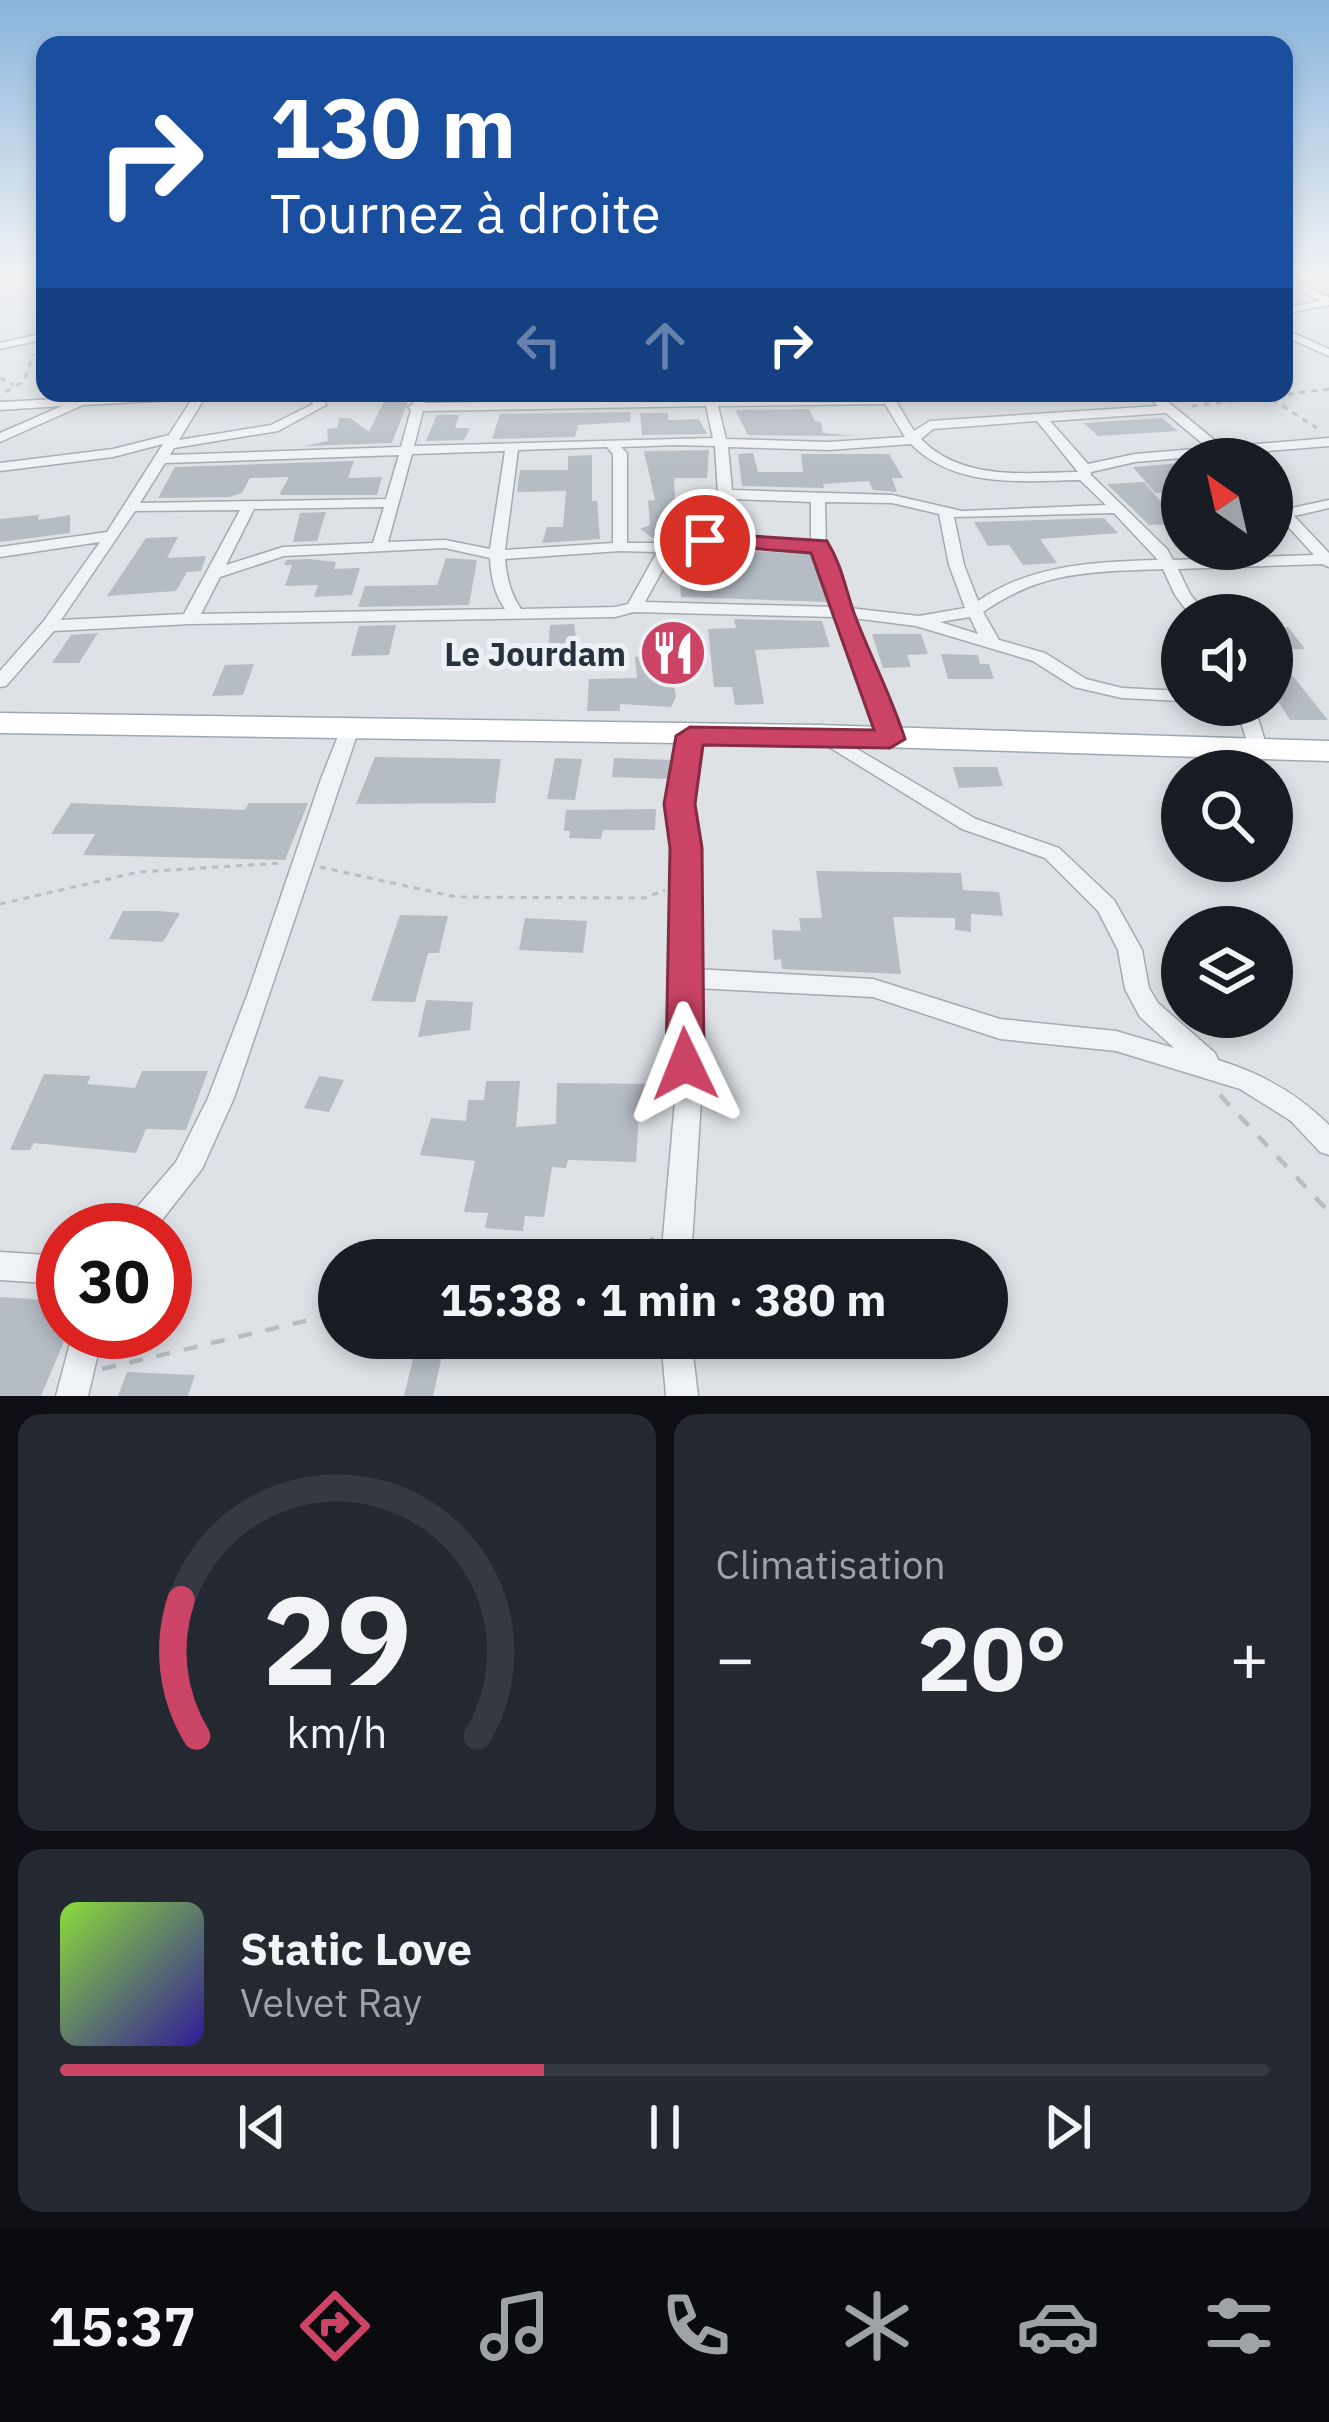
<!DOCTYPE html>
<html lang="fr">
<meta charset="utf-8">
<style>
:root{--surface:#171b24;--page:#242831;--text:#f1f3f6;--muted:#9ea1a6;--line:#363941;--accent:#cb4365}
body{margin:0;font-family:"IBM Plex Sans",sans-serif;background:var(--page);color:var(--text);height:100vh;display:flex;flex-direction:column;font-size:45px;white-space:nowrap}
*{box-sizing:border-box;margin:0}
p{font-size:39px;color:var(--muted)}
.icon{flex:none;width:66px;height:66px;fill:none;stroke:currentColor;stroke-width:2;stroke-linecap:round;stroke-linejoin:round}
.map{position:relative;height:1396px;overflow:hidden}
.details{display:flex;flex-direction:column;gap:18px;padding:18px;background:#0d0f14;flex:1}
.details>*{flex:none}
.hud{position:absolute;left:36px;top:36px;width:1257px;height:366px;border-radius:24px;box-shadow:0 6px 18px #0003;background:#1a4fa0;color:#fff;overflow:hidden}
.needle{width:78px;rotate:326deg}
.tools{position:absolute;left:1161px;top:438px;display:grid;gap:24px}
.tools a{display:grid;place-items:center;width:132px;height:132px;border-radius:50%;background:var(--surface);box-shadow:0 6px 18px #0003;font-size:60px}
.speed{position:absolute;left:36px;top:1203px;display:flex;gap:24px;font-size:60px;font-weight:700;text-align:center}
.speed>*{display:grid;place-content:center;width:156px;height:156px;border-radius:50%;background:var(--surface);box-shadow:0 6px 18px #0003;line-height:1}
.speed .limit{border:18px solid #d22;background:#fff;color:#111}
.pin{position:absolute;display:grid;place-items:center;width:102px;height:102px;color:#fff;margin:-51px;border:6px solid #fff;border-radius:50%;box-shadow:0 3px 12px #0007}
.me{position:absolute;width:132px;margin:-66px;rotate:358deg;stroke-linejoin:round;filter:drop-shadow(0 0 9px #0008)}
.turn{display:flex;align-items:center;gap:42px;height:252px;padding:0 36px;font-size:54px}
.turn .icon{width:156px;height:156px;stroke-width:2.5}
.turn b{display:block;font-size:84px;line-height:102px}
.lanes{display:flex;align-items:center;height:114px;padding:0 36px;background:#0003;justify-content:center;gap:60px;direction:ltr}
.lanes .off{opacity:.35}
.big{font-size:90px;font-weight:800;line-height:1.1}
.details .widget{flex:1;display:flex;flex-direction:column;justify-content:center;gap:18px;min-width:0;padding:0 42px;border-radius:24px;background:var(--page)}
.details .dial{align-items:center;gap:0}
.dial svg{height:312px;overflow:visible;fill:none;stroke:var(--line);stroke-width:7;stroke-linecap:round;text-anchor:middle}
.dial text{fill:var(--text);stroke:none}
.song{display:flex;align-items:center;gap:36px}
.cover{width:144px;height:144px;border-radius:18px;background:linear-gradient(135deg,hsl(90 70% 55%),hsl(250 70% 35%))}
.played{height:12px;border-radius:6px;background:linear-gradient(90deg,var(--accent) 40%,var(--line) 40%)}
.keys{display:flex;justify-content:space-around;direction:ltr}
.heat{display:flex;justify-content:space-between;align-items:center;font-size:66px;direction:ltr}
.details .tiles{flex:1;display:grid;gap:18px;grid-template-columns:1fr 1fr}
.widget:last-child{grid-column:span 2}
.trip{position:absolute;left:318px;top:1239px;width:690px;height:120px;border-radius:60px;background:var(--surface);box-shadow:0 6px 18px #0003;font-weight:800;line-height:120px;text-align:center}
.tab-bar{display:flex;height:192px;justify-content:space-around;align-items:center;background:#090b0e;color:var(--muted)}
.tab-bar .icon{width:84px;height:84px}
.tab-bar .current{color:var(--accent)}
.tab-bar b{font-size:54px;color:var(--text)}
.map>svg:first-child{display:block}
.building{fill:#b5bcc4}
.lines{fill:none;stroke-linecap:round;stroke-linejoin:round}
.street-casing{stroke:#a3aab1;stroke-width:3}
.primary-casing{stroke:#9da8b3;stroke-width:3}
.path-far1{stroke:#b8bdc2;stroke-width:3;stroke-dasharray:6 6;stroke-linecap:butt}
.path{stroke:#b8bdc2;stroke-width:4.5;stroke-dasharray:14 14;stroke-linecap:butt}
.street{fill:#f0f3f6;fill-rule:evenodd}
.primary{fill:#fff;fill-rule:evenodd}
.route{fill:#cb4365;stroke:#842c42;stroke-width:3}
.labels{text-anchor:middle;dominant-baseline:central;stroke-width:10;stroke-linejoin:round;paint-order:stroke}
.poi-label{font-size:33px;font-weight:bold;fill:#27323e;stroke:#edf1f5;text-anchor:end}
</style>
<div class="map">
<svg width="1329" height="1396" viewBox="0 0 1329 1396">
<rect width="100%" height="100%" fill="#dee2e7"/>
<g class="building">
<path d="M388,393H411L392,443L304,446L328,441L327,429L337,428L339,418H350L369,432Z"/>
<path d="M809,409L815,421L821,422L823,433L854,436L748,435L735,410Z"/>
<path d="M631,412L630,422L578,425L575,437L492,439L500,414Z"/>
<path d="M640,413H668V420L699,419L707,434L642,435Z"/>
<path d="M437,415H459L455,428H470L464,440L426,441Z"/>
<path d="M1162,418L1178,431L1098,436L1084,423Z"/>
<path d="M709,450L707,478H674L676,520L671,531L653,538L640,529L650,525L648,501L655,500L644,451Z"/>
<path d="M753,453L758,472H803L801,454H889L903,478H892L897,492L873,490L869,481L823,484L824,488L742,486L738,454Z"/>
<path d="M592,455V501H597L600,539L542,543L547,527H563L566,491L517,492L520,470H568V456Z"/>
<path d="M354,461L348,478L382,477L377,495H279L289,477L250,478L242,493L229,497L158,498L175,467Z"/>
<path d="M1182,463V492L1155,493L1133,467Z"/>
<path d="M1144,482L1180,524L1149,525L1107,484Z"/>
<path d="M326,512L317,541L293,542L300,513Z"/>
<path d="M39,515L38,520L70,515V533L0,542V519Z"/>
<path d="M1104,518L1118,533L1040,539L1057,563L1023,565L1009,545L988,546L974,522Z"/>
<path d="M178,537L167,558L206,556L201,571L187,572L176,591L107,596L146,538Z"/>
<path d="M753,551L811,554L827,602L681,597L679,565H712L698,559L754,557Z"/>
<path d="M446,558L477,560L469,605L358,607L365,586L437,585Z"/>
<path d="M308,559L336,562L334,569L360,568L352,595L314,597L318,585L285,586L292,565H284L286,560Z"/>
<path d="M734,619L822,621L830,647L755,650L764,704L735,705L732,687H714L708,629L736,628Z"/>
<path d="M574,624L578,653L548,650L550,625Z"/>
<path d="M396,625L389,655L351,656L359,626Z"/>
<path d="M1272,627H1288L1305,649L1272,650L1328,720H1290L1272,692Z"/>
<path d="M98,633L79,663H52L71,635Z"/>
<path d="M872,634H921L928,654L907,655L911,667L883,668Z"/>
<path d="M941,654L978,655L980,664H989L994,679H948Z"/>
<path d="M669,655L676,697L671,707L620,704V711H587L589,679L637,678L635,657Z"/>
<path d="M254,664L243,695L212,696L225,665Z"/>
<path d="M375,757L501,759L495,803L356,804Z"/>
<path d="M555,758L582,759L575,800L547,799Z"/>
<path d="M614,758L673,760L669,779L612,777Z"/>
<path d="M953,767H997L1003,786L959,788Z"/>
<path d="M71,803L245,810L249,803H308L285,860L83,855L95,834H51Z"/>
<path d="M656,809L655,830H603L601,839L569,838L570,831H564L566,810Z"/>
<path d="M816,871L961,873L963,890L999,892L1003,916L971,914V932L955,930V918L893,917L901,974L782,969L781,959L774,960L772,930L801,931L799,918H822Z"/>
<path d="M123,911H160L180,913L163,942L109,939Z"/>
<path d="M400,915L448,916L439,953H428L415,1002L371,1001Z"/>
<path d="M525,918L587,921L583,953L519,950Z"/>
<path d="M426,1000L473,1002L470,1030L418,1037Z"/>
<path d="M142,1071H208L186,1130L146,1129L136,1153L34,1143L30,1150H10L44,1074L91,1076L87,1084L135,1088Z"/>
<path d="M319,1076L344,1080L329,1112L304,1108Z"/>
<path d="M486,1081H520L516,1127L556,1124L557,1083L656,1084L655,1113H639L636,1162L568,1160L566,1168L552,1167L544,1217L525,1216L523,1231L485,1228L488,1213L464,1212L475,1161L420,1155L431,1118L466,1121L468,1100H484Z"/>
<path d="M0,1297L63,1301V1332H68L41,1396H0Z"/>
<path d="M418,1338H446L433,1396H404Z"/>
<path d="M709,1338H766V1353L709,1351Z"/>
<path d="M127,1372L195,1375L188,1396H118Z"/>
</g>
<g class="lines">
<defs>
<g id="street">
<path d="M1284,276L1329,297V305L1284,314V308L1320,301L1284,283Z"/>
<path d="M1284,329L1329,349V356L1284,336Z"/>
<path d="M45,333V339L0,349V343Z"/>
<path d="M175,393H248L242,397L204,399L179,440L271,425L313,404L309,393H321L326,405L278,431L174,448L170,455L401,447L411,410L408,407L413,404L416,393H428L425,403L704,399V393H714L716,399L881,396L879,393H891L914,431L930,421L1158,406L1144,393H1157L1223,447L1329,438V446L1231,454L1230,459L1217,455L1135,462L1091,472V475L1167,549L1173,560L1314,555L1272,509V497L1287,509L1329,500V508L1294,516L1329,553V567L1322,564L1178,569L1190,594L1207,615H1190L1175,595L1163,569C1092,572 1043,570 983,612L999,640L1045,653L1086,679L1122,688L1182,691V701L1122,698L1074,687L1033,661L916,626L853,618L882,682L900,739L891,745L882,739L864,682L836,617L634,612L615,617L190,624L54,631L6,686L0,687V671L43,622L100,542L0,557V547L107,532L163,444L113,457L0,471V463L113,449L169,435L192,399L83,405L0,442V433L62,406L0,410V402ZM885,404L905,437L828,442L726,439L718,406ZM706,406L713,438L414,446L423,411ZM1166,413L1208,448L1135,454L1088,464L1050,421ZM1037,421L1078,472C1024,473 962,481 921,439L933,429ZM911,444C955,489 1023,481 1080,480L1106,505L962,511L892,495L732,490L728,447L828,450ZM677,445L715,446L718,494L724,516L700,537L667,543H627V453L621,447ZM607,447L613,454V543L505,550L518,450ZM505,451L490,549L445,540L388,542L412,454ZM399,455L386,499L140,503L165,463ZM733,499L811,502V541L718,536L739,517ZM825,502L892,503L939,514L949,565L965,608L919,616L849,608L841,572L826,546ZM384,507L373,543L283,547L226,565L254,509ZM240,510L184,614L61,620L135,511ZM1114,513L1158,560C1095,562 1032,564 978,601L964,565L954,517ZM705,544L814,550L825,572L833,607L645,602L673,551ZM445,548L490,558C491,577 494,593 505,609L201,614L220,577L284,556ZM620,551L657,552L628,604L615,607L521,609C510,593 507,578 505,559ZM970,617L978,634L940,622Z"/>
<path d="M1207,705H1254L1268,751L1265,755H1251L1240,719L1210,709Z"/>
<path d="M351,720L360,726L234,1098L202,1169L154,1230H122L126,1220L176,1162L208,1098L248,993L321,779L342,726Z"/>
<path d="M823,729L976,819L1059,848L1114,900L1142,950L1149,988L1158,1003L1215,1053L1218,1060C1261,1073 1297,1093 1329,1125V1155L1320,1152L1291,1121L1240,1089L1116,1051L1000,1039L873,997L695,988L694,1027L701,1101L691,1260H661L675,1101L670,1027L676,847L669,804L683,732L690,730L699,736L689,804L696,847L695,969L873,979L1000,1019L1116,1031L1174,1048L1140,1017L1125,989L1118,950L1098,911L1045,858L962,829L816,739L814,735Z"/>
<path d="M0,1252L63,1256V1284L0,1280Z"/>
<path d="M73,1332H103L88,1396H56Z"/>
<path d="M661,1338H691L698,1396H666Z"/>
</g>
<path id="primary" d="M0,713L819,725L1329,741V761L819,745L0,733Z"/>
</defs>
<use href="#street" class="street-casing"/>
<use href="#primary" class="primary-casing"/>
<g class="path-far1">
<path d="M0,378L14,385"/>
<path d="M6,392L24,381L34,354"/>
<path d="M1262,393L1317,428"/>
<path d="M1192,406L1329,389"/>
<path d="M320,867L456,897L644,898L665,890"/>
<path d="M0,904L139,872L281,863"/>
</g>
<g class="path">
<path d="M1220,1095L1329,1212"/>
<path d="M628,1260L654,1238"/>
<path d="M102,1369L339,1313"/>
</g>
<use href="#street" class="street"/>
<use href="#primary" class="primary"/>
</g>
<linearGradient id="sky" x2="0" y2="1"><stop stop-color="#88b4db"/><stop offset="0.58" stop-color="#f0f2f4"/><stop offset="1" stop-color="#f0f2f4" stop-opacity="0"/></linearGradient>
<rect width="1329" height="466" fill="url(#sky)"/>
<path class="route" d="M705,533L827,541C842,566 845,587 854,613C870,656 891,695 905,739L890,748L703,745L695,804L702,848L704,1064L699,1076L685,1081L672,1076L666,1064L670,848L664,804L676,736L690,727L874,730L811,553L697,544L693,540Z"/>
<defs>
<symbol id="restaurant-disc" viewBox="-11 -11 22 22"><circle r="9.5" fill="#cb4365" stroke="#edf1f5"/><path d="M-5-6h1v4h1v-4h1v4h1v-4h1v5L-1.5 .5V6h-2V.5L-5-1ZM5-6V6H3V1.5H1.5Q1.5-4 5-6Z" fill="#fff"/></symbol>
</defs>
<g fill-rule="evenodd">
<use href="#restaurant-disc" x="635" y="615" width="76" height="76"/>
</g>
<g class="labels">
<g class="poi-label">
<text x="626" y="653">Le Jourdam</text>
</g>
</g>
</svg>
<div class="tools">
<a><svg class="needle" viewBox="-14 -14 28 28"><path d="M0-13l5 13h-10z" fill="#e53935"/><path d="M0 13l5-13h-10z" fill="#9ea1a6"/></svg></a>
<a><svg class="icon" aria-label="sound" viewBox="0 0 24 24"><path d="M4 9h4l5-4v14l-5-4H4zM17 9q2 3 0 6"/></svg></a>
<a><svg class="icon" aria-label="search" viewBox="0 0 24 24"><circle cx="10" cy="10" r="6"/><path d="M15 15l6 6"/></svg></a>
<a><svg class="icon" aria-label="layers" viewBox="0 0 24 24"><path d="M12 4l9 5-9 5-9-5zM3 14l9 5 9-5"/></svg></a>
</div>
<div class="speed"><div class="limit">30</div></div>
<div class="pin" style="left:705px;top:540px;background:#d93025"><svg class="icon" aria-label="arrive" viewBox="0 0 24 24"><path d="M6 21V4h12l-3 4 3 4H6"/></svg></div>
<svg class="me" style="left:685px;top:1064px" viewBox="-20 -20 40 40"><path d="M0-17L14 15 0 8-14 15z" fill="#cb4365" stroke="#fff" stroke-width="4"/></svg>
<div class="trip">15:38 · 1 min · 380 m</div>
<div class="hud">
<div class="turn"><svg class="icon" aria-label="right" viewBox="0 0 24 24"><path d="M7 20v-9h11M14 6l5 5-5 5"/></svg><div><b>130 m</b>Tournez à droite</div></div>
<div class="lanes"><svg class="icon off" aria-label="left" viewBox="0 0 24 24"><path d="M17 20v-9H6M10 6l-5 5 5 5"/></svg><svg class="icon off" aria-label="ahead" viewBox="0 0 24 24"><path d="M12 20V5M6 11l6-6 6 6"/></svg><svg class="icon" aria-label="right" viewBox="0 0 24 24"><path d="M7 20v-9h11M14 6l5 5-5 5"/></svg></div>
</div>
</div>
<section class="details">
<div class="tiles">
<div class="widget dial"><svg viewBox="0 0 100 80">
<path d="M14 69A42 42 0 1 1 86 69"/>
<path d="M14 69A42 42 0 0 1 10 34" stroke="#cb4365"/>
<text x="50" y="56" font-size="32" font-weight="700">29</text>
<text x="50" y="72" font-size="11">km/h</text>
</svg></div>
<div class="widget"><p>Climatisation</p>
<div class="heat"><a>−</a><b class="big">20°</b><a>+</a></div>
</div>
<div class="widget">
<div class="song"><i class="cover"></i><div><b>Static Love</b><p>Velvet Ray</p></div></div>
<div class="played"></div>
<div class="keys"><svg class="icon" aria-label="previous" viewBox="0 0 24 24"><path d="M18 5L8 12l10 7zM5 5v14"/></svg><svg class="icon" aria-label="pause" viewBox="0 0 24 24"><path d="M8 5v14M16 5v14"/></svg><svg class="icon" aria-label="next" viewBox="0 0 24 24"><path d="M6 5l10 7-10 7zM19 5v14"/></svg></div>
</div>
</div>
</section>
<nav class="tab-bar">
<b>15:37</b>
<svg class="icon current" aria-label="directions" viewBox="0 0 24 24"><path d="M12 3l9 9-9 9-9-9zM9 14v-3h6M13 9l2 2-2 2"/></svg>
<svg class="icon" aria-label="music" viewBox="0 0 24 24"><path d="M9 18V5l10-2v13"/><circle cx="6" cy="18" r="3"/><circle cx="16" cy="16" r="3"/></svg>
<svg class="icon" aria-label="phone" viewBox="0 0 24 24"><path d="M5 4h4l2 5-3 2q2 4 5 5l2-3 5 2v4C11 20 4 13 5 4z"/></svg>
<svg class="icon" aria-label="climate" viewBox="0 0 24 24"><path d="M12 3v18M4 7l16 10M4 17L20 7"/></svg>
<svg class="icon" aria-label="car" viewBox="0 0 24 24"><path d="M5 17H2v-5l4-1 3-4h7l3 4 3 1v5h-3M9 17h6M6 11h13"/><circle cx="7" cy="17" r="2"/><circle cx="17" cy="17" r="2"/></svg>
<svg class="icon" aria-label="filters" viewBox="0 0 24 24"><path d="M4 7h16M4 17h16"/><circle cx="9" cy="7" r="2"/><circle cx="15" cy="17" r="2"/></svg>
</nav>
